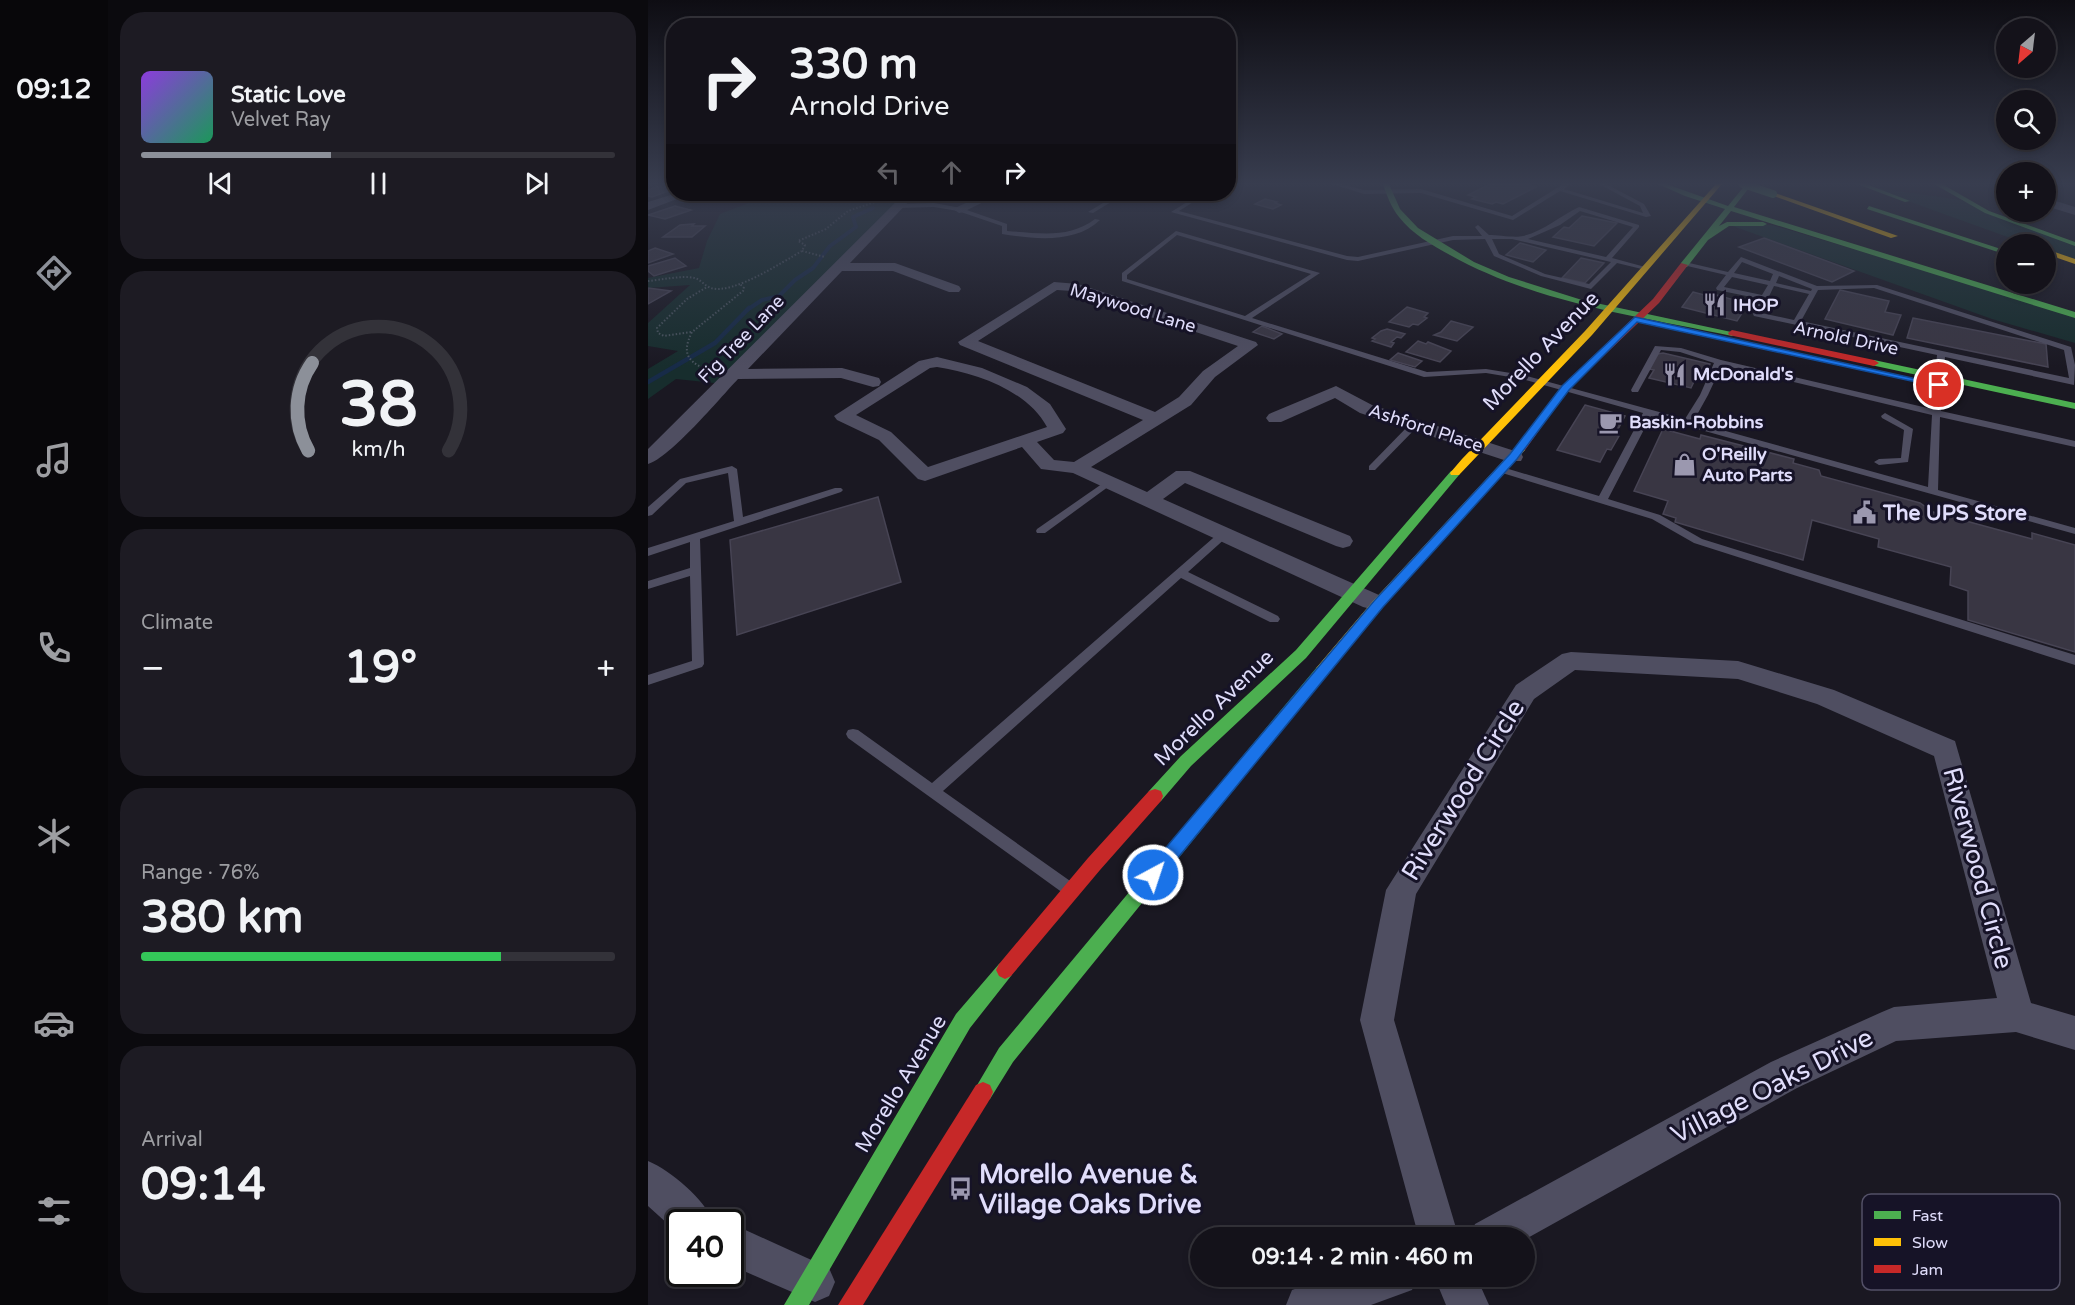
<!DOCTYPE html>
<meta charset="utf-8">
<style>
:root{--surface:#14121a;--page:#1d1b23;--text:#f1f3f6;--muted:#9d9ea2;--line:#333239;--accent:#8c9099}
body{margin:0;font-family:"Varela Round",sans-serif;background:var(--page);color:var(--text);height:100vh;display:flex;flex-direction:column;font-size:22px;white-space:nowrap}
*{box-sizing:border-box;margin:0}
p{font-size:20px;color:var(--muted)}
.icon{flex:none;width:33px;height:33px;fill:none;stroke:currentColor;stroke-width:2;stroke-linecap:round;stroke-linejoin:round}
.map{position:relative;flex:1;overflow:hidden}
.side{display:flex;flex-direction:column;gap:12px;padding:12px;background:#0b0a0e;width:540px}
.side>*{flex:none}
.guide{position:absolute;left:18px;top:18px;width:570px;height:183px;border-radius:24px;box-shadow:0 3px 9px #0003,0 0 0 2px var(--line);background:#14121a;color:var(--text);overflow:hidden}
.needle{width:39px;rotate:208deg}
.fabs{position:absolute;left:1348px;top:18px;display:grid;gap:12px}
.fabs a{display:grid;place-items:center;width:60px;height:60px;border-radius:50%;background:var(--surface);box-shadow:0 3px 9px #0003,0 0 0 2px var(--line);font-size:30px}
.speed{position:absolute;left:18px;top:1209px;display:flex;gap:12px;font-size:30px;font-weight:700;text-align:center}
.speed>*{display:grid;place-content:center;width:78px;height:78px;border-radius:50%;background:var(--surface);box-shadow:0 3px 9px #0003,0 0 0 2px var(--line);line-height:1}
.speed .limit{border:3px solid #111;border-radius:9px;background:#fff;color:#111}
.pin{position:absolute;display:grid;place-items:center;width:51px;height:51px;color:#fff;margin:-26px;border:3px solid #fff;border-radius:50%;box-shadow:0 2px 6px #0007}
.me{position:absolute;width:66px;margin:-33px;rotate:40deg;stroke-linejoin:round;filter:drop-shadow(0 0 4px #0008)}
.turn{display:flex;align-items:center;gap:21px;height:126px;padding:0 24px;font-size:27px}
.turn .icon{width:78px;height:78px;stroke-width:2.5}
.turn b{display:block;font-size:42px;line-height:51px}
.lanes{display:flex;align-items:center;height:57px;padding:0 24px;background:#0003;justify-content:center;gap:30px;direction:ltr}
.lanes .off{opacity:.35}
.big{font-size:45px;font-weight:800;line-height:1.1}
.side .card{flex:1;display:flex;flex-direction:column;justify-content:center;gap:9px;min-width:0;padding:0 21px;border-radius:24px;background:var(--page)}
.side .dial{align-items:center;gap:0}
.dial svg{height:156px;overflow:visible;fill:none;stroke:var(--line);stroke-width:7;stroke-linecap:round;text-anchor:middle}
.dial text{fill:var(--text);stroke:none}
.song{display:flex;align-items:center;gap:18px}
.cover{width:72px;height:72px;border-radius:9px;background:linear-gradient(135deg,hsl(270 70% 55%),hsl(150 70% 35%))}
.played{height:6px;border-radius:3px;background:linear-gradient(90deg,var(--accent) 40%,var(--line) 40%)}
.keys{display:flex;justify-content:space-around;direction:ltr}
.heat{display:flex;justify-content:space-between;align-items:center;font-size:33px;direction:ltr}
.charge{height:9px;border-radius:4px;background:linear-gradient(90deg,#34c759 76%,var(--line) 0)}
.trip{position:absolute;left:542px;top:1227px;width:345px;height:60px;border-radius:30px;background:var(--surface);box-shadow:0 3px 9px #0003,0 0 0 2px var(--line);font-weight:800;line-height:60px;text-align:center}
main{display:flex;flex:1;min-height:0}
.tabs{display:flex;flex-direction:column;width:108px;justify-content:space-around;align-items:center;background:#08070a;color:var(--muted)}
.tabs .icon{width:42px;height:42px}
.tabs .selected{color:var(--accent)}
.tabs b{font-size:27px;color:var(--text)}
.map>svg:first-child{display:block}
.green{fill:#172d2d}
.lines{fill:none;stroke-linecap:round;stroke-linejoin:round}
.stream-far1{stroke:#172b48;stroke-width:4}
.stream{stroke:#172b48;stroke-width:4.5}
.building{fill:#393643;stroke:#474454;stroke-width:1.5}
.path{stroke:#49545e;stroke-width:2;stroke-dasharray:1.5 2;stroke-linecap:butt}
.lane{fill:#4f4e61;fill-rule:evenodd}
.street{fill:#4f4e61;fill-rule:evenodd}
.fast{fill:#4caf50;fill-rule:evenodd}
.slow{fill:#ffc107;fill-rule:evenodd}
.jam{fill:#c62828;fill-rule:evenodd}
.fast-bridge{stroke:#4caf50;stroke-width:8}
.route{fill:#1a73e8;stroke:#114b97;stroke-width:1.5}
.labels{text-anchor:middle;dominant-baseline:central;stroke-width:6;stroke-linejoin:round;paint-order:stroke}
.far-poi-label{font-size:18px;font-weight:bold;fill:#e0ddfb;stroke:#161327;text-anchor:start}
.far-street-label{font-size:18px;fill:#e0ddfb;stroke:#161327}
.street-label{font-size:21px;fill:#e0ddfb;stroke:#161327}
.poi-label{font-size:21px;font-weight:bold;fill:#e0ddfb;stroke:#161327;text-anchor:start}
.near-street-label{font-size:26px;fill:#e0ddfb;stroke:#161327}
.near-poi-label{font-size:26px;font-weight:bold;fill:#e0ddfb;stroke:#161327;text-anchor:start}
.key{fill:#161327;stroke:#535067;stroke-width:1.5}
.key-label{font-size:16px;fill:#e0ddfb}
</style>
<main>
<nav class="tabs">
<b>09:12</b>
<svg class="icon selected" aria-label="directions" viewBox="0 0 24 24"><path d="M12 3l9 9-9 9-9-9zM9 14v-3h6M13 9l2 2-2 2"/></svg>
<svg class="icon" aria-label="music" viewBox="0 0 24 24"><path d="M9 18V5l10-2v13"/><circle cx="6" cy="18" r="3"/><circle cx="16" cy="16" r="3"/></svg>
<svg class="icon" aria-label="phone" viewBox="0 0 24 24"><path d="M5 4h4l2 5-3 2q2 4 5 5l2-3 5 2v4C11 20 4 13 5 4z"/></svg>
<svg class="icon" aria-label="climate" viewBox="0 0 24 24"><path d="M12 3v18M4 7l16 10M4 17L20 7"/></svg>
<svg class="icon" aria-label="car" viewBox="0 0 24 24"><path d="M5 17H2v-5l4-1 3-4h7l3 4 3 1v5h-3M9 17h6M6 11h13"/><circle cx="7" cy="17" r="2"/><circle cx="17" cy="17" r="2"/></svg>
<svg class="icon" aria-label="filters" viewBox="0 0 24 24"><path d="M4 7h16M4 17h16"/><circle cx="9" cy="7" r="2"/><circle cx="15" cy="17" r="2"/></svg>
</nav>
<section class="side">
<div class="card">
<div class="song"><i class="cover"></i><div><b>Static Love</b><p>Velvet Ray</p></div></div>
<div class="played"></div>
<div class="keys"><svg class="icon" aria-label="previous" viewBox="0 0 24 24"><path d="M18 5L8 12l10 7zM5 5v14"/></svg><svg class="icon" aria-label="pause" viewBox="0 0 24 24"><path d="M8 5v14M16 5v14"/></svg><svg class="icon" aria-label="next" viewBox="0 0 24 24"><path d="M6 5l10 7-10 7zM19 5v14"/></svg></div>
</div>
<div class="card dial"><svg viewBox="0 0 100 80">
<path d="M14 69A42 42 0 1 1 86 69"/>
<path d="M14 69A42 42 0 0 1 16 24" stroke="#8c9099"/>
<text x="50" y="56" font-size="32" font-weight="700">38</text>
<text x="50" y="72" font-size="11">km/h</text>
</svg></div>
<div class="card"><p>Climate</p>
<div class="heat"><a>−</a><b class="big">19°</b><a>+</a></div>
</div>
<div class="card"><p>Range · 76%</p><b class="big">380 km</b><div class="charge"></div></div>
<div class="card"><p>Arrival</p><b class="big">09:14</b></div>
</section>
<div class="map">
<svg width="1427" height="1305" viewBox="0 0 1427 1305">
<rect width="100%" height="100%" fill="#1a1822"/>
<g class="green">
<path d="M1221,187L1313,200L1427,244V262L1398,251V244H1379Z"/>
<path d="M124,194H286L249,206L76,384L28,379L0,399V369L30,351L0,346V323L42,285L0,288V278L51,268L59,241L72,214Z"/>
<path d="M1079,224L1124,225L1427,315V343L1344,319Z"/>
</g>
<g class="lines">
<path class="stream-far1" d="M99,310L114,300L131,296L147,280L165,268L182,246L208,227L205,217L225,208"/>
<path class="stream" d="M0,382L67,343L101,308"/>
</g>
<g class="building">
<path d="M842,184H882L880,185L888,187L855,204L848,202L844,204L824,199L828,197L820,195Z"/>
<path d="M14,185L26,189L4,197L0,196V190Z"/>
<path d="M617,199L629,202L627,203L633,205L625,209L607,204Z"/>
<path d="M27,206L43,210L17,219L0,215Z"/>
<path d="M934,216L969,223L946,246L905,237L916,227L921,228Z"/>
<path d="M46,224L44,226H57L44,237H15L32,225Z"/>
<path d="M1116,238L1206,271L1184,282L1091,247Z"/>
<path d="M872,243L898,250L885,262L858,255Z"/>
<path d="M7,248L25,254L0,263V251Z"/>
<path d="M27,258L38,266L6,276L0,271V266Z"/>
<path d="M933,258L956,263L937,283L914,278Z"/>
<path d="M0,288L23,291L0,304Z"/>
<path d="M1192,290L1241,301L1237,312L1253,315L1245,335L1177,319Z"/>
<path d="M1045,292L1060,296L1062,293L1100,304L1089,321L1034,307Z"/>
<path d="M759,307L780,313L776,317L779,318L770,325L765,324L761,327L741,322Z"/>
<path d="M1265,318L1398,344L1400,367L1259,338Z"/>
<path d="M803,321L825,327L809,341L786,335L793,332Z"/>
<path d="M614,326L634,334L626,339L605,332Z"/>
<path d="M739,329L757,334L753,338L749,337L743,342L746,343L743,347L724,341L727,339L724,338L733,331Z"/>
<path d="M770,341L778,344L780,342L803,351L792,362L758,352Z"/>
<path d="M750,353L774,361L767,367L742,360Z"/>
<path d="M1015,353L1062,364L1059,371L1052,369L1043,388L1001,378L1006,370L1001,369L1009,354Z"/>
<path d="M937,405L977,416L967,435L971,436L963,450L959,449L952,462L909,450Z"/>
<path d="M1015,429L1052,439L1053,435L1146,459L1145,463L1171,470L1173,476L1272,503L1285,512L1384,539V533L1427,545V652L1320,620V591L1302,585L1303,567L1230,547L1231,539L1164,520L1155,560L1027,522L1028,518L1015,514L1020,501L986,491Z"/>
<path d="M230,497L253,582L89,635L82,540Z"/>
</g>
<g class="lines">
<g class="path">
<path d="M154,251L177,257"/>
<path d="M0,281C14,280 33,275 47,278C53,280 57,286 63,288C85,295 134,262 154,251L157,245L150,241L178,229L200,211L233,200"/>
<path d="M43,332L16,336L10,333L9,328L39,299L59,287"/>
<path d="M64,372C42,363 32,356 44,332L95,291L96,288L92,284"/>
</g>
<g class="lane">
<path d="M684,184H693L716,190L773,189L864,216L909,188L916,184H923L916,189L995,213L992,206L951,184H958L996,204L1003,216L998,217L912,191L865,220L773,193L716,194Z"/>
<path d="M470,194H476L445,213L440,212Z"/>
<path d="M552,194H558L531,211L699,256L710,257L805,236H834L827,227L830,225L841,235C850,235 867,238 875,236C896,231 912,216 931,207L991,225V227L964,258L1001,268L998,270L969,263L943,289L893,276L846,256L837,239L805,240L710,261L699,260L523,212ZM932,211L985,227L958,257L880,239L912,225ZM844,239H864L963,262L941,284L897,274L851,254Z"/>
<path d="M286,203L313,208L359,224V231C391,233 421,239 447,219L452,220C427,244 386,239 354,234V226L310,211L286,207L249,208L246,206L249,204Z"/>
<path d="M528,231L672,273L604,318L779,372L838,369L875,375L1037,419L1052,395L1066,363L1032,352L1013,350L990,392H984L983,390L1007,346L1033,348L1073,360L1284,409L1289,355L1106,316L1105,314L1113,299L1069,290L1068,288L1078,275L1035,265L1034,264L1037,262L1080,272L1093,257L1169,286L1229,285L1423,347L1427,365L1426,385L1297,357L1293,411L1427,441V447L1292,417L1290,490L1427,528V534L1003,416L960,499L1012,515L1054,539L1427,655V665L1046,543L1004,519L851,472L849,470L854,467L951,496L995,413L874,379L838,373L776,377L474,281V273ZM529,235L663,274L597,316L479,279V275ZM1094,262L1125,274L1122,281L1086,273ZM1131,276L1164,289L1163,291L1128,283ZM1084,277L1120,285L1114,295L1076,287ZM1126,286L1161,294L1146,320L1113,313ZM1226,288L1416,350L1421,378L1153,321L1170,290ZM1074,365L1284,415L1280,487L1045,422L1060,395Z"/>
<path d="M1237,413L1265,429L1260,462L1231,465L1226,462L1231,459L1253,458L1256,430L1234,418L1233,416Z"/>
<path d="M767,421L770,422V426L727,470H721V466L764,422Z"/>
<path d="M84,466L89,469L95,517L187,488H193L195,490L193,492L52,539L56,664L54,667L0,685V675L44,661L42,576L0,589V581L42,568V542L0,556V548L86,521L80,473L38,483L4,515L0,516V507L32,479Z"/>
<path d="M461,479L464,480V484L397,533H389L388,531L389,529Z"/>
<path d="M576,531L581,534L580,536L540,572L630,616L632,619L630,622H622L533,578L295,791L425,883L428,888L425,893L420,895L415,893L200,738L198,734L200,730L205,729L210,730L284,783L572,532Z"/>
</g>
<g class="street">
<path d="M26,194H42L0,210V202Z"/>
<path d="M256,194H268L202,263H247L311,286L313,289L311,292H301L245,271H194L100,369L194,368L231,378L233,382L231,386L225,387L193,378L90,379C72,398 22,458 0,464V449Z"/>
<path d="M337,194H352L315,212L311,213L305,209Z"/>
<path d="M1398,198L1427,207V215L1398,206Z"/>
<path d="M406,282L430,284L608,342L610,345L567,377L543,405L443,467L499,492L528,471H542L702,536L705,541L702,546L695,548L688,546L537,483L515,499L731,595L734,601L731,607L723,609L715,607L425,473L393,469L374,447L277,481L270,479L231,440L189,420L186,416L271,361L289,357L334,368L379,387L402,404L418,429L415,433L389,442L406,460L426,462L495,420L312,345L310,342ZM409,290L424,291L590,346L555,371L531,397L507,412L330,341ZM289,367C328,373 379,390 399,427L280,467L243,432L208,415L282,368Z"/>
<path d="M688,386L724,405L873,453L875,457L873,461H859L712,413L687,398L633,422H621L618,418L621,414Z"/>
<path d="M923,652L1090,661L1186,690L1307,741L1383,1003L1427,1016V1050L1368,1032L1248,1041L1149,1088L876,1240V1238H821L827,1224L1123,1062L1234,1012L1246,1007L1349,998L1286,756L1169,704L1090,679L927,670L886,699L768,894L746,1020L811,1238H771L712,1020L738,890L868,685L914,654Z"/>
<path d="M0,1161C22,1170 58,1200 65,1222H32V1235L0,1206Z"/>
<path d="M82,1223L181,1268L187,1282L181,1296L167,1302L82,1265Z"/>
<path d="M683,1276H770L764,1290L723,1305H638L644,1290Z"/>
<path d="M786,1276H828L841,1305H798Z"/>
</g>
<g class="fast">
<path d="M735,184H741L752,209L770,228L826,262L861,277L934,300L1088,333L1084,336C989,316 888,303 802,255C784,245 764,234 751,217C743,207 739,196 735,184Z"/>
<path d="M1010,184H1018L1080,206L1098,184H1104L1086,207L1427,312V318L1083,211L1071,226L1079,222H1115L1119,224L1115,226H1081L1060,240L1039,267H1033V263L1077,209L1037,196Z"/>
<path d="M1209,184H1218L1262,201L1257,202Z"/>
<path d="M1286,184H1294L1341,211L1427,242V246L1337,213Z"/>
<path d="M1221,206L1359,251V255L1219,209Z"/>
<path d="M1226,360L1427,403V409L1223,365L1221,363Z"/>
<path d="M807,470L812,473L811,475L658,658L543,766L513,801L507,803L501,801L499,796L501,791L533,756L648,650L803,471Z"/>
<path d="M674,666L679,667L681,671L679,675L365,1062L342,1099L335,1102L328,1099L325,1092L351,1048L669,667Z"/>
<path d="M357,961L363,964L366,970L363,976L322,1028L161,1305H136L308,1014L351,964Z"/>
</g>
<g class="slow">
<path d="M1068,184H1074L944,335L811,475H803L802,473L814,459L937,331Z"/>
<path d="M1123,193H1127L1250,236L1243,238L1123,195Z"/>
<path d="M1398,249L1427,259V264L1398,254Z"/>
<path d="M873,445L877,446V450L735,607L679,675H669L667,671L669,667L725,601L869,446Z"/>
</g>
<g class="jam">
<path d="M1033,263L1040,265L1011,303L920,390L877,450H869L868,448L914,386L1005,299Z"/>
<path d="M1084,330L1226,360L1231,363L1226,366L1081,335L1080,333Z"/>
<path d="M507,789L513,791L515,796L513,801L452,870L363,976L357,979L351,976L348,970L351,964L440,858L501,791Z"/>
<path d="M335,1082L342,1085L345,1092L342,1099L215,1305H190L328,1085Z"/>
</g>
<path class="fast-bridge" d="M1095,184L1125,194"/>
</g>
<linearGradient id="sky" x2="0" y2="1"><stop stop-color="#0e0d13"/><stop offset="0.5" stop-color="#383d4f"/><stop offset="1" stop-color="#383d4f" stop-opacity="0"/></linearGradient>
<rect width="1427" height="367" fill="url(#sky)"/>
<path class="route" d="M987,317L1296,385L1291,387L989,322L921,390L869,459L735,607L511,881L505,883L499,881L496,875L499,870L726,601L862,454L914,386Z"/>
<defs>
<symbol id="restaurant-bare" viewBox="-9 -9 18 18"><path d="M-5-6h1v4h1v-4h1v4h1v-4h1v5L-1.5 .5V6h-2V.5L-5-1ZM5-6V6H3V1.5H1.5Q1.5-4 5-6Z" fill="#9b98af" stroke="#161327" stroke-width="2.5" paint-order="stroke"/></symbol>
<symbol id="cafe-bare" viewBox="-9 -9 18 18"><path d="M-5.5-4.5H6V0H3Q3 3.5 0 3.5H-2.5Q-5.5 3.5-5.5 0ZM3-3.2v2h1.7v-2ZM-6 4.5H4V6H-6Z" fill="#9b98af" stroke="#161327" stroke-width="2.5" paint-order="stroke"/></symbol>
<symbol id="shop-bare" viewBox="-9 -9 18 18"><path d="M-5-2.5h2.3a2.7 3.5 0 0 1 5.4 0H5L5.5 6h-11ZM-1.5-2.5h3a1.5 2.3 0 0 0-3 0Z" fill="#9b98af" stroke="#161327" stroke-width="2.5" paint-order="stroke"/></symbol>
<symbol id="civic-bare" viewBox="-9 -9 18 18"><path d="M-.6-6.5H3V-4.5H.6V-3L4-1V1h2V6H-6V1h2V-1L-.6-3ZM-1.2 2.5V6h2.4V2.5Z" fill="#9b98af" stroke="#161327" stroke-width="2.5" paint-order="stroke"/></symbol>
<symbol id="bus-bare" viewBox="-9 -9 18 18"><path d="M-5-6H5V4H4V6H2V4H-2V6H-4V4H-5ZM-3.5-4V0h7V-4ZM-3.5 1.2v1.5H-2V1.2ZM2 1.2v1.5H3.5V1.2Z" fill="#9b98af" stroke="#161327" stroke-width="2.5" paint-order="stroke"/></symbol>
</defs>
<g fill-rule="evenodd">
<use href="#restaurant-bare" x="1050" y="288" width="33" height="33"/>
<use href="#restaurant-bare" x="1010" y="358" width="33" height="33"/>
<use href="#cafe-bare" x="946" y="406" width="33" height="33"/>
<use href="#shop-bare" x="1020" y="448" width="33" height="33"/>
<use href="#civic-bare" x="1200" y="496" width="33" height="33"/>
<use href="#bus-bare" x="296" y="1172" width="33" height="33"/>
</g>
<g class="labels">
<g class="far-poi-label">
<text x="1085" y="305">IHOP</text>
<text x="1045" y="374">McDonald's</text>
<text x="981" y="422">Baskin-Robbins</text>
<text x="1054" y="454">O'Reilly<tspan x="1054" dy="21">Auto Parts</tspan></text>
</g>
<g class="far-street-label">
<text transform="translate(485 308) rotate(17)">Maywood Lane</text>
<text transform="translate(1198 338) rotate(12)">Arnold Drive</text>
<text transform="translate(93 339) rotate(-46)">Fig Tree Lane</text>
<text transform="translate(778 428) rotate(18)">Ashford Place</text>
</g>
<g class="street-label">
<text transform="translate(893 351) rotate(-46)">Morello Avenue</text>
<text transform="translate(566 708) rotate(-44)">Morello Avenue</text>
<text transform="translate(253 1084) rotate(-59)">Morello Avenue</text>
</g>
<g class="poi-label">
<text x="1235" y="513">The UPS Store</text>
</g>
<g class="near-street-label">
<text transform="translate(815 790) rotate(-58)">Riverwood Circle</text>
<text transform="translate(1330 868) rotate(75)">Riverwood Circle</text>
<text transform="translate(1124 1086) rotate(-27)">Village Oaks Drive</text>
</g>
<g class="near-poi-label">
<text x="331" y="1174">Morello Avenue &amp;<tspan x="331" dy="30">Village Oaks Drive</tspan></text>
</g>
</g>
<rect x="1214" y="1194" width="198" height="96" rx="9" class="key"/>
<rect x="1226" y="1211" width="27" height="8" fill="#4caf50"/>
<rect x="1226" y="1238" width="27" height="8" fill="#ffc107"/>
<rect x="1226" y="1265" width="27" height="8" fill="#c62828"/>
<g class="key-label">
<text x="1264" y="1221">Fast</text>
<text x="1264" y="1248">Slow</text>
<text x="1264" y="1275">Jam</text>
</g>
</svg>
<div class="fabs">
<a><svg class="needle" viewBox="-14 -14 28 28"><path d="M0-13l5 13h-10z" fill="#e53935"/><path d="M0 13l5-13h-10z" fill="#9d9ea2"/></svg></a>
<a><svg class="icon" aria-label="search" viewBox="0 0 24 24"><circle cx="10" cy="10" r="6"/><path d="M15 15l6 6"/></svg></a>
<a>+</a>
<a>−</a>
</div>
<div class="speed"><div class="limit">40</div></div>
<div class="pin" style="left:1291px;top:385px;background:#d93025"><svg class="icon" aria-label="arrive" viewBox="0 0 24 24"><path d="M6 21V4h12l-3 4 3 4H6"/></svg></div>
<svg class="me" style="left:505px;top:875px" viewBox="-20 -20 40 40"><circle r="17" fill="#1a73e8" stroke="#fff" stroke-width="3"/><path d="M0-11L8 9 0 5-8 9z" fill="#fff"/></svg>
<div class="trip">09:14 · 2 min · 460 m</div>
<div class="guide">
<div class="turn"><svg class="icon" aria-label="right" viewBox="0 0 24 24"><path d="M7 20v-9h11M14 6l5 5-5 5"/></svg><div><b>330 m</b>Arnold Drive</div></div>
<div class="lanes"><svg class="icon off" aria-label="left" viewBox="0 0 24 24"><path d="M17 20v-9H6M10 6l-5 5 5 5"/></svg><svg class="icon off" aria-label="ahead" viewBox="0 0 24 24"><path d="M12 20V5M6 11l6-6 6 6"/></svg><svg class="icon" aria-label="right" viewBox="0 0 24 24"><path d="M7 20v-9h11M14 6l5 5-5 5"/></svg></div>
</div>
</div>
</main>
